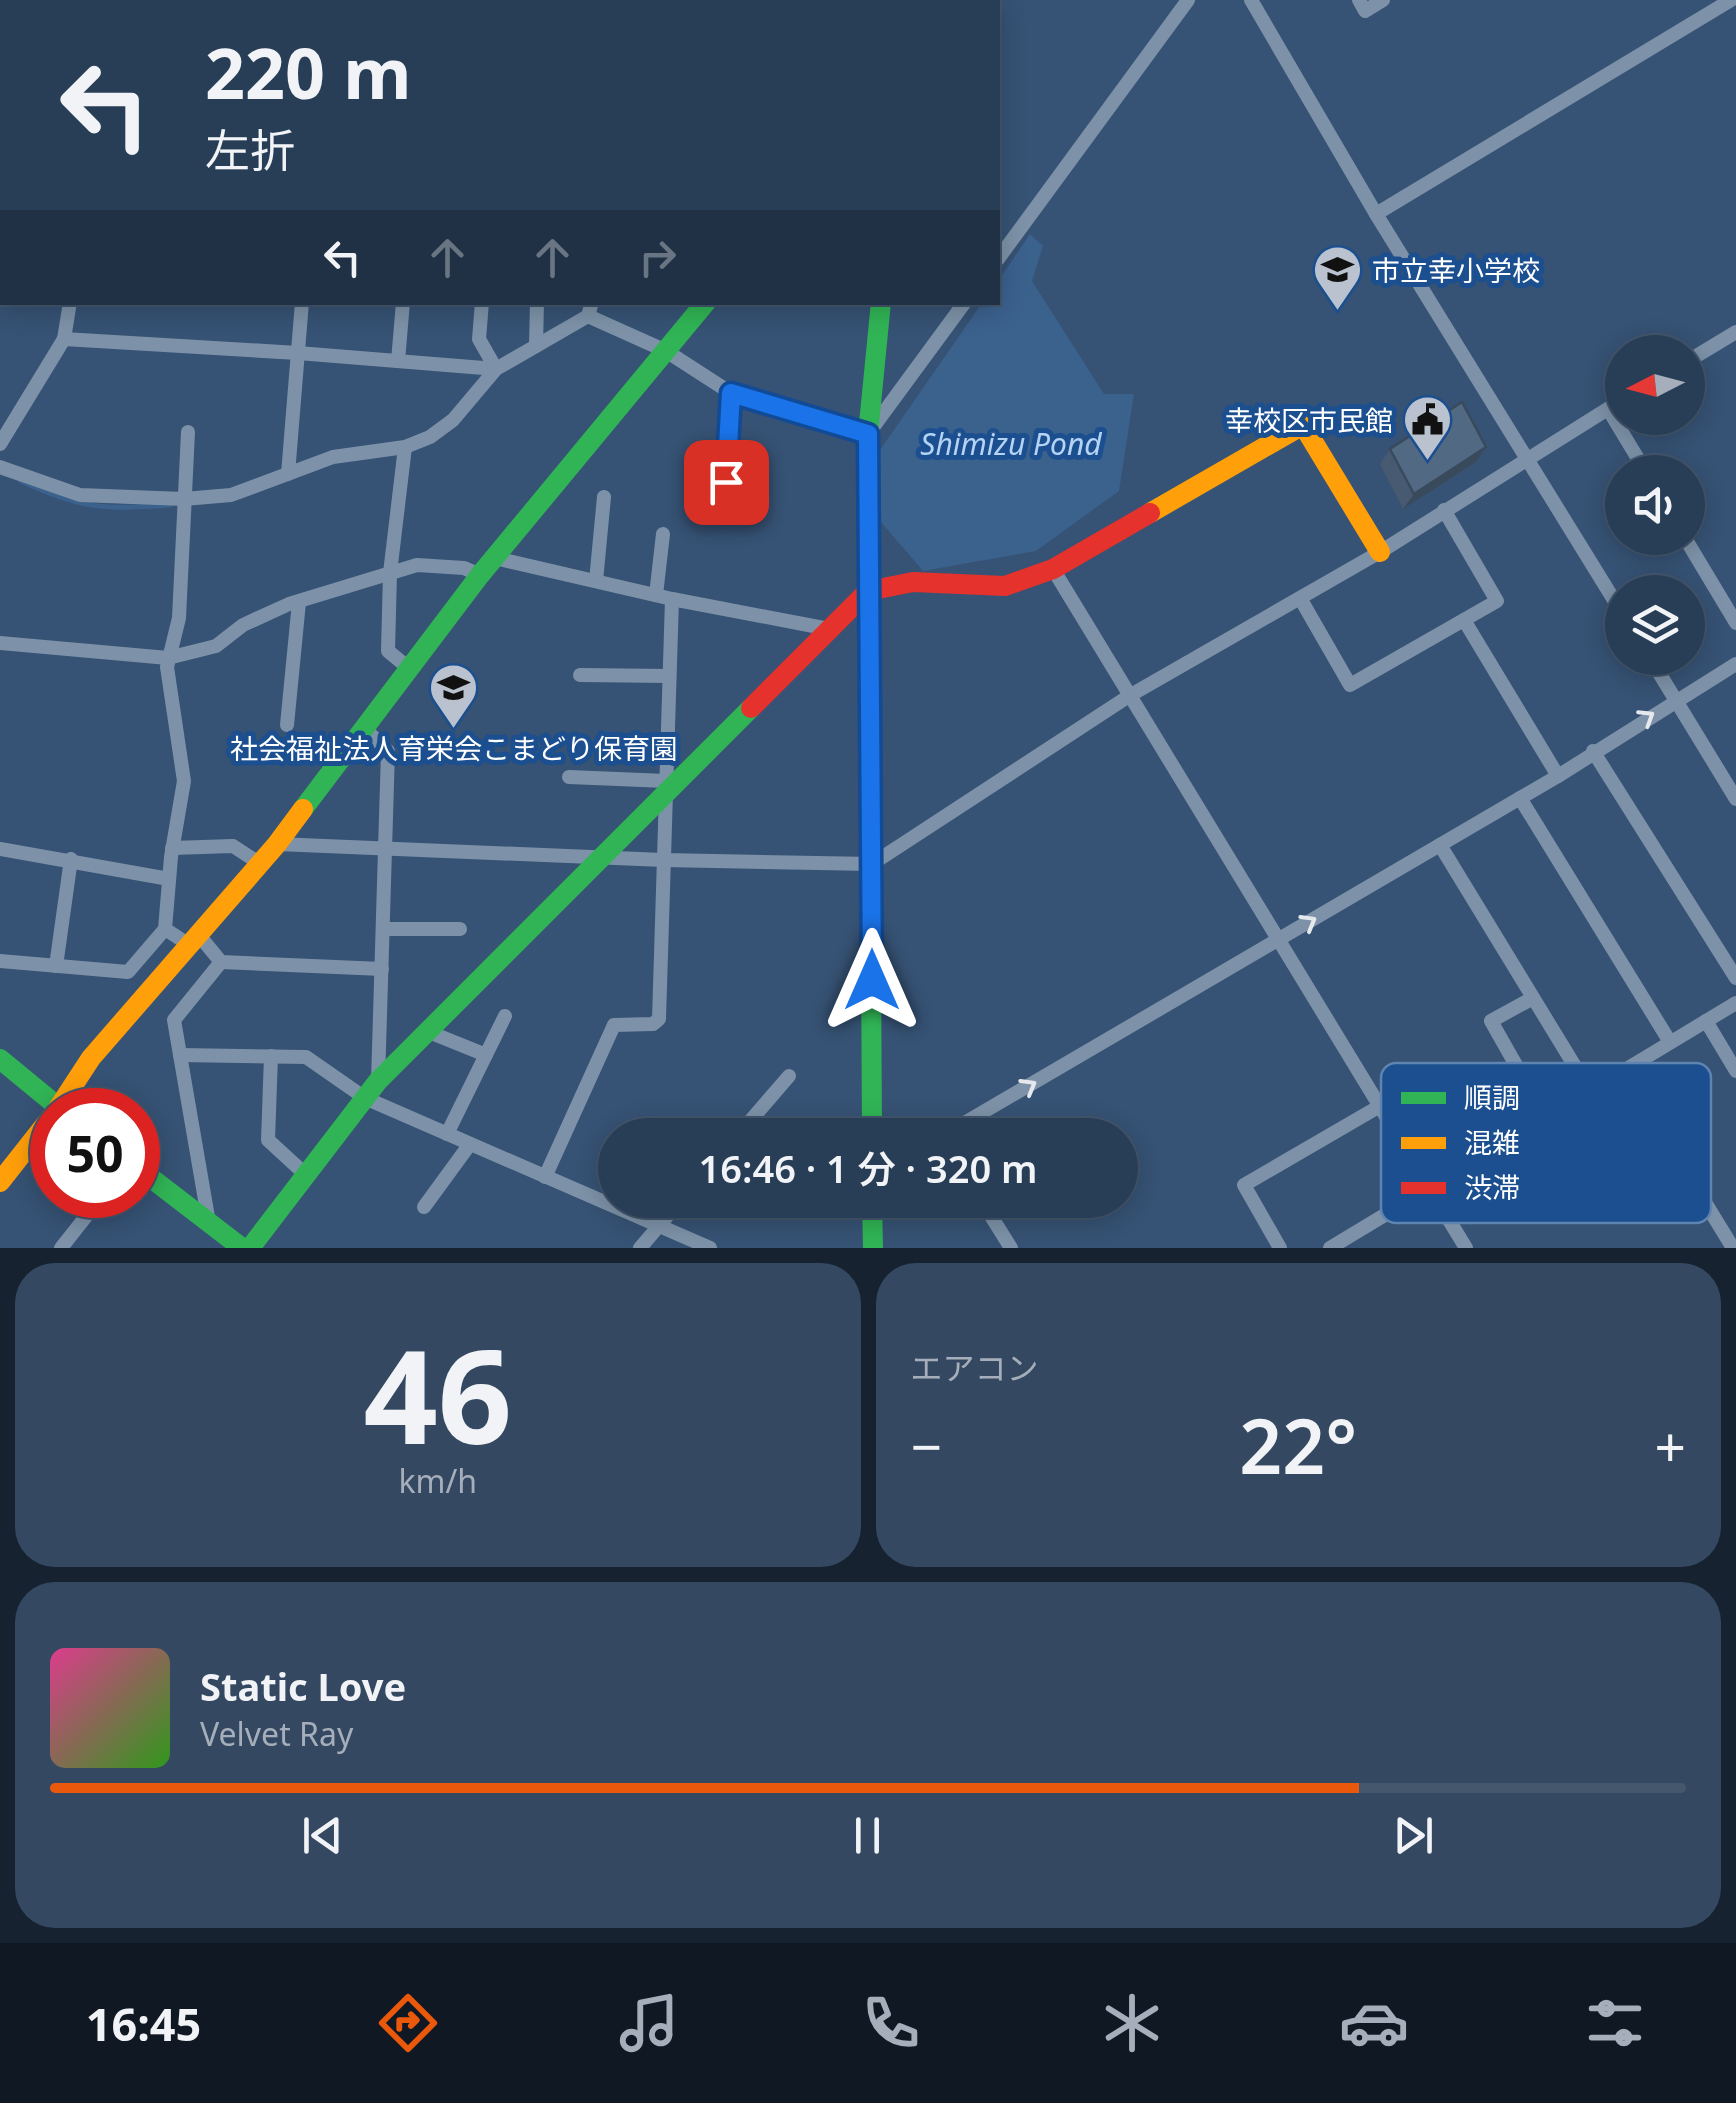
<!DOCTYPE html>
<html lang="ja">
<meta charset="utf-8">
<style>
:root{--surface:#283e57;--page:#344961;--text:#f1f3f6;--muted:#a5aeba;--line:#44576d;--accent:#ea580c}
body{margin:0;font-family:"Noto Sans","Noto Sans JP",sans-serif;background:var(--page);color:var(--text);height:100vh;display:flex;flex-direction:column;font-size:38px;white-space:nowrap}
*{box-sizing:border-box;margin:0}
p{font-size:32px;color:var(--muted)}
.icon{flex:none;width:55px;height:55px;fill:none;stroke:currentColor;stroke-width:2;stroke-linecap:round;stroke-linejoin:round}
.map{position:relative;height:1248px;overflow:hidden}
.panel{display:flex;flex-direction:column;gap:15px;padding:15px;background:#162230;flex:1}
.panel>*{flex:none}
.banner{position:absolute;left:0px;top:0px;width:1000px;height:305px;box-shadow:0 5px 25px #0003,0 0 0 2px var(--line);background:#283e57;color:var(--text);overflow:hidden}
.needle{width:65px;rotate:264deg}
.controls{position:absolute;left:1605px;top:335px;display:grid;gap:20px}
.controls a{display:grid;place-items:center;width:100px;height:100px;border-radius:50%;background:var(--surface);box-shadow:0 5px 25px #0003,0 0 0 2px var(--line);font-size:50px}
.speed{position:absolute;left:30px;top:1088px;display:flex;gap:20px;font-size:50px;font-weight:700;text-align:center}
.speed>*{display:grid;place-content:center;width:130px;height:130px;border-radius:50%;background:var(--surface);box-shadow:0 5px 25px #0003,0 0 0 2px var(--line);line-height:1}
.speed .limit{border:15px solid #d22;background:#fff;color:#111}
.pin{position:absolute;display:grid;place-items:center;width:85px;height:85px;color:#fff;margin:-42px;border-radius:20px;box-shadow:0 5px 15px #0006}
.me{position:absolute;width:110px;margin:-55px;rotate:0deg;stroke-linejoin:round;filter:drop-shadow(0 0 8px #0008)}
.turn{display:flex;align-items:center;gap:35px;height:210px;padding:0 40px;font-size:45px}
.turn .icon{width:130px;height:130px;stroke-width:2.5}
.turn b{display:block;font-size:70px;line-height:85px}
.lanes{display:flex;align-items:center;height:95px;padding:0 40px;background:#0003;justify-content:center;gap:50px;direction:ltr}
.lanes .off{opacity:.35}
.big{font-size:75px;font-weight:600;line-height:1.1}
.panel .card{flex:1;display:flex;flex-direction:column;justify-content:center;gap:15px;min-width:0;padding:0 35px;border-radius:40px;background:var(--page)}
.panel .dial{align-items:center;gap:0}
.dial b{font-size:130px;line-height:1}
.song{display:flex;align-items:center;gap:30px}
.cover{width:120px;height:120px;border-radius:15px;background:linear-gradient(135deg,hsl(330 70% 55%),hsl(110 70% 35%))}
.played{height:10px;border-radius:5px;background:linear-gradient(90deg,var(--accent) 80%,var(--line) 80%)}
.keys{display:flex;justify-content:space-around;direction:ltr}
.heat{display:flex;justify-content:space-between;align-items:center;font-size:55px;direction:ltr}
.panel .tiles{flex:1;display:grid;gap:15px;grid-template-columns:1fr 1fr}
.card:last-child{grid-column:span 2}
.trip{position:absolute;left:598px;top:1118px;width:540px;height:100px;border-radius:50px;background:var(--surface);box-shadow:0 5px 25px #0003,0 0 0 2px var(--line);font-weight:600;line-height:100px;text-align:center}
.tabs{display:flex;height:160px;justify-content:space-around;align-items:center;background:#101923;color:var(--muted)}
.tabs .icon{width:70px;height:70px}
.tabs .active{color:var(--accent)}
.tabs b{font-size:45px;color:var(--text)}
.map>svg:first-child{display:block}
.water{fill:#3b618d}
.lines{fill:none;stroke-linecap:round;stroke-linejoin:round}
.stream{stroke:#3b618d;stroke-width:5}
.street{stroke:#7d92a8;stroke-width:14}
.fast{stroke:#30b455;stroke-width:20}
.slow{stroke:#ff9f0a;stroke-width:20}
.jam{stroke:#e5322d;stroke-width:20}
.wall{fill:#475a72}
.shaded-wall{fill:#394a5c}
.building{fill:#526984;stroke:#394a5c;stroke-width:2.5}
.oneway{stroke:#e5e9ee}
.route-casing{stroke:#114b97;stroke-width:25}
.route{stroke:#1a73e8;stroke-width:18}
.labels{text-anchor:middle;dominant-baseline:central;stroke-width:10;stroke-linejoin:round;paint-order:stroke}
.poi-label{font-size:28px;fill:#fff;stroke:#1b4f8f;text-anchor:start}
.water-label{font-size:30px;font-style:italic;fill:#b5d3f5;stroke:#1b4f8f}
.key{fill:#1b4f8f;stroke:#5f84b1;stroke-width:2.5}
.key-label{font-size:28px;fill:#fff}
</style>
<div class="map">
<svg width="1736" height="1248" viewBox="0 0 1736 1248">
<rect width="100%" height="100%" fill="#365274"/>
<path class="water" d="M1030,234L1043,246L1032,281L1104,394H1134L1119,491L1036,551L923,571L881,522L880,450L982,303L998,302V281Z"/>
<g class="lines">
<path class="stream" d="M21,481C81,509 105,510 170,505"/>
<g class="street">
<path d="M1251,0L1376,214L1622,613"/>
<path d="M1359,0L1365,11L1383,0"/>
<path d="M26,2L27,0"/>
<path d="M142,2L144,0"/>
<path d="M235,2L237,0"/>
<path d="M326,2V0"/>
<path d="M614,2V0"/>
<path d="M0,46L2,42"/>
<path d="M0,65L2,67"/>
<path d="M0,212L2,215"/>
<path d="M1376,214L1731,0"/>
<path d="M998,259L1188,0"/>
<path d="M0,293L2,291"/>
<path d="M588,316L666,351L731,393L868,434L965,302"/>
<path d="M64,339L298,353L496,369L479,339L482,302"/>
<path d="M536,346L537,302"/>
<path d="M398,361L403,302"/>
<path d="M1688,361L1736,332"/>
<path d="M1608,409L1646,472"/>
<path d="M188,432L179,618L167,667L184,781L171,857L165,929L191,946"/>
<path d="M0,444L64,339L70,302"/>
<path d="M405,447L390,573L388,651L411,670"/>
<path d="M0,467L80,495L184,499L231,495L333,457L405,447L430,437L453,420L496,369L588,316L592,302"/>
<path d="M288,474L302,302"/>
<path d="M726,482L731,393"/>
<path d="M1685,538L1736,623"/>
<path d="M495,558L672,599L829,629"/>
<path d="M1053,569L1466,1248"/>
<path d="M596,581L604,497"/>
<path d="M656,595L663,534"/>
<path d="M1300,598L1350,685L1497,601L1444,510"/>
<path d="M1464,620L1558,776"/>
<path d="M0,643L168,658L216,646L243,625L289,604L417,565L464,568L480,575"/>
<path d="M1650,658L1736,799"/>
<path d="M580,675L669,676"/>
<path d="M287,725L299,602"/>
<path d="M365,729L388,751L378,1081"/>
<path d="M1593,751L1736,978"/>
<path d="M569,777L666,781"/>
<path d="M1520,798L1670,1042"/>
<path d="M277,844L663,860L872,864L1129,696L1380,552L1622,400"/>
<path d="M1440,845L1590,1091"/>
<path d="M172,848L233,846L259,863"/>
<path d="M0,849L169,879"/>
<path d="M383,929H460"/>
<path d="M198,934L221,962L382,969"/>
<path d="M0,961L128,972L165,929"/>
<path d="M56,966L71,859"/>
<path d="M1533,998L1491,1021L1546,1118"/>
<path d="M1706,1021L1736,1071"/>
<path d="M429,1032L486,1055"/>
<path d="M180,1055L306,1057L365,1098L710,1248"/>
<path d="M271,1056L268,1140L306,1175"/>
<path d="M1624,1070L1733,1248"/>
<path d="M447,1134L505,1016"/>
<path d="M738,1135L789,1076"/>
<path d="M944,1135L1558,776L1736,664"/>
<path d="M545,1177L614,1025L653,1024L659,1019L672,599"/>
<path d="M981,1200L1011,1248"/>
<path d="M424,1207L470,1144"/>
<path d="M209,1223L174,1020L221,962"/>
<path d="M61,1248L103,1195"/>
<path d="M640,1248L681,1200"/>
<path d="M1280,1248L1244,1185L1380,1106"/>
<path d="M1330,1248L1736,1003"/>
</g>
<g class="fast">
<path d="M907,2L908,0"/>
<path d="M303,809L480,575L706,302"/>
<path d="M0,1059L62,1110"/>
<path d="M872,1135L868,434L881,302"/>
<path d="M138,1168L242,1248"/>
<path d="M872,1200L873,1248"/>
<path d="M250,1248L378,1081L751,708"/>
</g>
<g class="slow">
<path d="M958,2L960,0"/>
<path d="M1150,513L1303,425L1380,552"/>
<path d="M57,1110L91,1058L277,844L303,809"/>
<path d="M0,1182L52,1116"/>
</g>
<path class="jam" d="M751,708L868,591L913,582L1005,586L1053,569L1150,513"/>
</g>
<path class="wall" d="M1486,447L1476,462L1403,509L1380,464L1390,449Z"/>
<path class="shaded-wall" d="M1486,447L1476,462L1403,509L1414,494Z"/>
<path class="building" d="M1462,402L1486,447L1414,494L1390,449Z"/>
<defs><path id="oneway-chevron" d="M-2-3.5L2.5 0L-2 3.5" fill="none" stroke-width="1.6" stroke-linecap="round" stroke-linejoin="round" transform="scale(2.5)"/></defs>
<g class="oneway">
<use href="#oneway-chevron" transform="translate(1647 717) rotate(-32)"/>
<use href="#oneway-chevron" transform="translate(1309 922) rotate(-30)"/>
<use href="#oneway-chevron" transform="translate(1029 1086) rotate(-30)"/>
</g>
<g class="lines">
<defs>
<path id="route" d="M726,482L731,393L868,434L872,980"/>
</defs>
<use href="#route" class="route-casing"/>
<use href="#route" class="route"/>
</g>
<defs>
<symbol id="school-pin" viewBox="-11 -11 22 30"><path d="M0 17L-7.5 6A9.5 9.5 0 1 1 7.5 6Z" fill="#b9c2ce" stroke="#1b4f8f"/><path d="M0-5L7-2L0 1L-7-2ZM-4 1L0 2.5L4 1V4Q0 6-4 4Z" fill="#111"/></symbol>
<symbol id="civic-pin" viewBox="-11 -11 22 30"><path d="M0 17L-7.5 6A9.5 9.5 0 1 1 7.5 6Z" fill="#b9c2ce" stroke="#1b4f8f"/><path d="M-.6-6.5H3V-4.5H.6V-3L4-1V1h2V6H-6V1h2V-1L-.6-3ZM-1.2 2.5V6h2.4V2.5Z" fill="#111"/></symbol>
</defs>
<g fill-rule="evenodd">
<use href="#school-pin" x="1310" y="242" width="55" height="75"/>
<use href="#civic-pin" x="1400" y="392" width="55" height="75"/>
<use href="#school-pin" x="426" y="660" width="55" height="75"/>
</g>
<g class="labels">
<g class="poi-label">
<text x="1372" y="270">市立幸小学校</text>
<text x="1393" y="420" text-anchor="end">幸校区市民館</text>
<text x="454" y="748" text-anchor="middle">社会福祉法人育栄会こまどり保育園</text>
</g>
<g class="water-label">
<text x="1011" y="443">Shimizu Pond</text>
</g>
</g>
<rect x="1381" y="1063" width="330" height="160" rx="15" class="key"/>
<rect x="1401" y="1092" width="45" height="12" fill="#30b455"/>
<rect x="1401" y="1137" width="45" height="12" fill="#ff9f0a"/>
<rect x="1401" y="1182" width="45" height="12" fill="#e5322d"/>
<g class="key-label">
<text x="1464" y="1108">順調</text>
<text x="1464" y="1153">混雑</text>
<text x="1464" y="1198">渋滞</text>
</g>
</svg>
<div class="controls">
<a><svg class="needle" viewBox="-14 -14 28 28"><path d="M0-13l5 13h-10z" fill="#e53935"/><path d="M0 13l5-13h-10z" fill="#a5aeba"/></svg></a>
<a><svg class="icon" aria-label="sound" viewBox="0 0 24 24"><path d="M4 9h4l5-4v14l-5-4H4zM17 9q2 3 0 6"/></svg></a>
<a><svg class="icon" aria-label="layers" viewBox="0 0 24 24"><path d="M12 4l9 5-9 5-9-5zM3 14l9 5 9-5"/></svg></a>
</div>
<div class="speed"><div class="limit">50</div></div>
<div class="pin" style="left:726px;top:482px;background:#d93025"><svg class="icon" aria-label="arrive" viewBox="0 0 24 24"><path d="M6 21V4h12l-3 4 3 4H6"/></svg></div>
<svg class="me" style="left:872px;top:980px" viewBox="-20 -20 40 40"><path d="M0-17L14 15 0 8-14 15z" fill="#1a73e8" stroke="#fff" stroke-width="4"/></svg>
<div class="trip">16:46 · 1 分 · 320 m</div>
<div class="banner">
<div class="turn"><svg class="icon" aria-label="left" viewBox="0 0 24 24"><path d="M17 20v-9H6M10 6l-5 5 5 5"/></svg><div><b>220 m</b>左折</div></div>
<div class="lanes"><svg class="icon" aria-label="left" viewBox="0 0 24 24"><path d="M17 20v-9H6M10 6l-5 5 5 5"/></svg><svg class="icon off" aria-label="ahead" viewBox="0 0 24 24"><path d="M12 20V5M6 11l6-6 6 6"/></svg><svg class="icon off" aria-label="ahead" viewBox="0 0 24 24"><path d="M12 20V5M6 11l6-6 6 6"/></svg><svg class="icon off" aria-label="right" viewBox="0 0 24 24"><path d="M7 20v-9h11M14 6l5 5-5 5"/></svg></div>
</div>
</div>
<section class="panel">
<div class="tiles">
<div class="card dial"><b>46</b><p>km/h</p></div>
<div class="card"><p>エアコン</p>
<div class="heat"><a>−</a><b class="big">22°</b><a>+</a></div>
</div>
<div class="card">
<div class="song"><i class="cover"></i><div><b>Static Love</b><p>Velvet Ray</p></div></div>
<div class="played"></div>
<div class="keys"><svg class="icon" aria-label="previous" viewBox="0 0 24 24"><path d="M18 5L8 12l10 7zM5 5v14"/></svg><svg class="icon" aria-label="pause" viewBox="0 0 24 24"><path d="M8 5v14M16 5v14"/></svg><svg class="icon" aria-label="next" viewBox="0 0 24 24"><path d="M6 5l10 7-10 7zM19 5v14"/></svg></div>
</div>
</div>
</section>
<nav class="tabs">
<b>16:45</b>
<svg class="icon active" aria-label="directions" viewBox="0 0 24 24"><path d="M12 3l9 9-9 9-9-9zM9 14v-3h6M13 9l2 2-2 2"/></svg>
<svg class="icon" aria-label="music" viewBox="0 0 24 24"><path d="M9 18V5l10-2v13"/><circle cx="6" cy="18" r="3"/><circle cx="16" cy="16" r="3"/></svg>
<svg class="icon" aria-label="phone" viewBox="0 0 24 24"><path d="M5 4h4l2 5-3 2q2 4 5 5l2-3 5 2v4C11 20 4 13 5 4z"/></svg>
<svg class="icon" aria-label="climate" viewBox="0 0 24 24"><path d="M12 3v18M4 7l16 10M4 17L20 7"/></svg>
<svg class="icon" aria-label="car" viewBox="0 0 24 24"><path d="M5 17H2v-5l4-1 3-4h7l3 4 3 1v5h-3M9 17h6M6 11h13"/><circle cx="7" cy="17" r="2"/><circle cx="17" cy="17" r="2"/></svg>
<svg class="icon" aria-label="filters" viewBox="0 0 24 24"><path d="M4 7h16M4 17h16"/><circle cx="9" cy="7" r="2"/><circle cx="15" cy="17" r="2"/></svg>
</nav>
